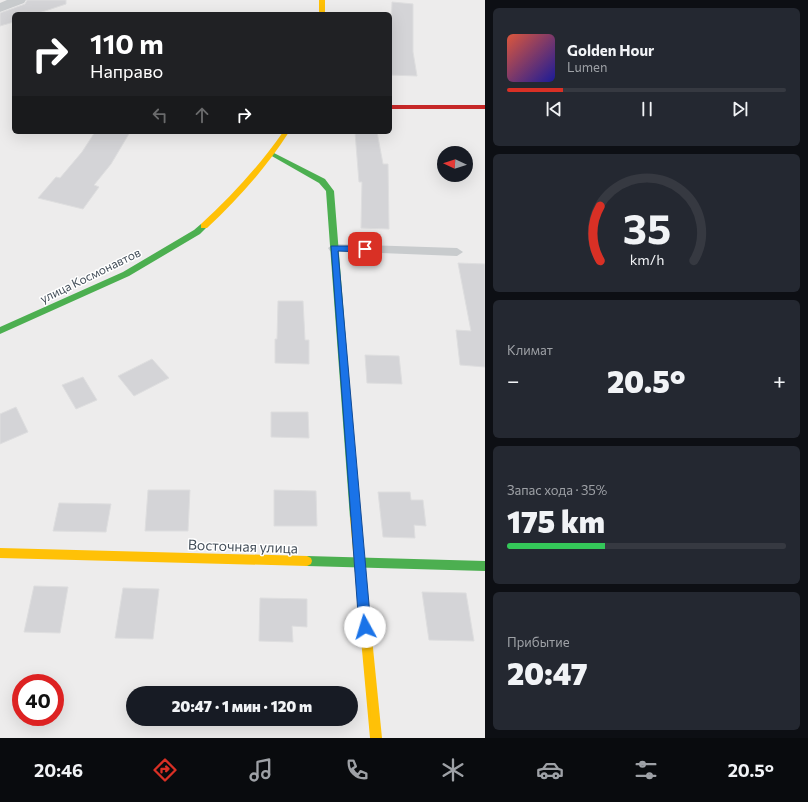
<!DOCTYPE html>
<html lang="ru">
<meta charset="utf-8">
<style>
:root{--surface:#171b24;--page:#242831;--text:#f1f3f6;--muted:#9ea1a6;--line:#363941;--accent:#d93025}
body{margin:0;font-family:Commissioner,sans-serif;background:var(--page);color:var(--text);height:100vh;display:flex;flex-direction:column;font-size:15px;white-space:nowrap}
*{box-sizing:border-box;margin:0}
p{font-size:13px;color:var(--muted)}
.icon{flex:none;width:22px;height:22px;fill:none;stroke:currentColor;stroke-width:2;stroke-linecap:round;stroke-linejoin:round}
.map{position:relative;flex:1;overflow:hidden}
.drawer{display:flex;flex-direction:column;gap:8px;padding:8px;background:#0d0f14;width:323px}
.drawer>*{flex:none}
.guide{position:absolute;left:12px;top:12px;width:380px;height:122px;border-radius:6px;box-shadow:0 4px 16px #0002;background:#202124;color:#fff;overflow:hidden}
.needle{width:26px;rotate:274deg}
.buttons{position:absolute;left:437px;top:146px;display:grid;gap:8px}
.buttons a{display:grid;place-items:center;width:36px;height:36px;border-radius:50%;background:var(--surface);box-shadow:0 4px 16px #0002;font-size:20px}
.speed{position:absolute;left:12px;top:674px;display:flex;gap:8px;font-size:20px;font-weight:700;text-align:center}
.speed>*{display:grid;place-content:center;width:52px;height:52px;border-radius:50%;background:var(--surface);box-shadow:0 4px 16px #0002;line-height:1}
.speed .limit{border:6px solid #d22;background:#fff;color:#111}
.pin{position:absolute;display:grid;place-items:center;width:34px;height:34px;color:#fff;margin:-17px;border-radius:8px;box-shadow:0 2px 6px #0006}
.me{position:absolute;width:44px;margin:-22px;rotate:354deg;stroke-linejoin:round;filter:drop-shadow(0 0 3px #0008)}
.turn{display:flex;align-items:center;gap:14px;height:84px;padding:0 12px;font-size:18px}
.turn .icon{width:52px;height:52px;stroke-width:2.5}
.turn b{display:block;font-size:28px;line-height:34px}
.lanes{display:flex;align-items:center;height:38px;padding:0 12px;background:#0003;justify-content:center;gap:20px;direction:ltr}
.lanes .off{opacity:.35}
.big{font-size:30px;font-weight:800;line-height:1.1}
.drawer .card{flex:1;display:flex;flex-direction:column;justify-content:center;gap:6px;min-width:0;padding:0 14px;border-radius:6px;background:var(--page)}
.drawer .dial{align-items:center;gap:0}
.dial svg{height:104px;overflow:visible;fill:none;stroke:var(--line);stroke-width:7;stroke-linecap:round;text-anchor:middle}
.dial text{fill:var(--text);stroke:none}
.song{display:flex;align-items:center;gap:12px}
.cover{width:48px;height:48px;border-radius:6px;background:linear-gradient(135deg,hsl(10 70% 55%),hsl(240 70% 35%))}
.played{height:4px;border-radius:2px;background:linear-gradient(90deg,var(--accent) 20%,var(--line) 20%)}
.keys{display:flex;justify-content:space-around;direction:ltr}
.heat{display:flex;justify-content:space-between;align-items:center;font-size:22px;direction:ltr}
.charge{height:6px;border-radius:3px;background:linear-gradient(90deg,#34c759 35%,var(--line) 0)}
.trip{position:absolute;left:126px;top:686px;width:232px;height:40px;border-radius:20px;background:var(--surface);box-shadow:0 4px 16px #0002;font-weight:800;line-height:40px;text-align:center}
.menu{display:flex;height:64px;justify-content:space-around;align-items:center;background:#090b0e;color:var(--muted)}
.menu .icon{width:28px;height:28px}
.menu .active{color:var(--accent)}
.menu b{font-size:18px;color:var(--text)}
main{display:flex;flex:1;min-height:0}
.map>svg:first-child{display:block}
.building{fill:#d4d4d7;stroke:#dededf}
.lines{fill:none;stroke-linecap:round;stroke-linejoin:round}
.lane{fill:#c8cbcd;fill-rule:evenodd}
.street{fill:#c8cbcd;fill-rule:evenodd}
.fast{fill:#4caf50;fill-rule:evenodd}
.slow{fill:#ffc107;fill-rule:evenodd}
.jam{fill:#c62828;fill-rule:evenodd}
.route{fill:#1a73e8;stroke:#114b97}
.labels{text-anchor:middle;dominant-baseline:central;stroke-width:3;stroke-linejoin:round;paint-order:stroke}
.street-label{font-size:12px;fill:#434e59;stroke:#fff}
.near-street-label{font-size:14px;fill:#434e59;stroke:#fff}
</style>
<main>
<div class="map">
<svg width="485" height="738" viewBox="0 0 485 738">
<rect width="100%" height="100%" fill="#edecec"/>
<g class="building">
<path d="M27,0H66V4L36,14H14V22L0,26V13L25,4Z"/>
<path d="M392,2L413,4V52L417,76L390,75Z"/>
<path d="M95,132H130L111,164L94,185L99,187L83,209L38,198L56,177L60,178L82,152Z"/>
<path d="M355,132H377L383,164H388L389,229L361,228L362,182H359Z"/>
<path d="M458,263L485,264V367L460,365L456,330L471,331Z"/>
<path d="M278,301H303L305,340H309V364L275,363V339H277Z"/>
<path d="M365,355L399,356L402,384L367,383Z"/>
<path d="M152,359L169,378L134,396L118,376Z"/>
<path d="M83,377L97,400L76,409L62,385Z"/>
<path d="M16,407L28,432L0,444V414Z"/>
<path d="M271,412H308L309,438L271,437Z"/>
<path d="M148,490H190L188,531H145Z"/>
<path d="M274,490L316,491L317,526H274Z"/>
<path d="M378,492H410L411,500H423L426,526L414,525L415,538L383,537Z"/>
<path d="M59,503L111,504L106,532L53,531Z"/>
<path d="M34,586L68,587L60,633L24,632Z"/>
<path d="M123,588L159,589L153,639L115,638Z"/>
<path d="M422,592L466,593L474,641L429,640Z"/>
<path d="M260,598L307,599V627L292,626L293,642L259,641Z"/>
</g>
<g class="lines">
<path class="lane" d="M334,244L457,248L463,252L457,256L330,251L328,248Z"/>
<path class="street" d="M7,0H26L24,3L0,12V3Z"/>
<g class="fast">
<path d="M272,152L325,179L334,191L360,518L359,521L355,523L351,521L350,518L326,191L319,183L270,155L269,154Z"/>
<path d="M201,224H204L208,226L200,234L129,276L0,334V327L123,272L194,230Z"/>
<path d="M307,556L485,561V571L307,566L303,564L302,561L303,558Z"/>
</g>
<g class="slow">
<rect x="319" y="0" width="6" height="14"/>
<path d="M283,132H289C266,168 238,199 207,228H201V224C232,196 259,166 283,132Z"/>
<path d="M355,513L359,515L360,518L382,738H370L350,518L351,515Z"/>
<path d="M0,548L307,556L311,558L312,561L311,564L307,566L0,558Z"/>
</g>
<rect class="jam" x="390" y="105" width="95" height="4"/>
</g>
<path class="route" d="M331,246H365L369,249L365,252L338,251L371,627L369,631L365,632L361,631L359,627Z"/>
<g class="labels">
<g class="street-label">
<text transform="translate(90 275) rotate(-26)">улица Космонавтов</text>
</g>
<g class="near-street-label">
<text transform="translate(243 546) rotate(2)">Восточная улица</text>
</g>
</g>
</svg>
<div class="buttons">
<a><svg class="needle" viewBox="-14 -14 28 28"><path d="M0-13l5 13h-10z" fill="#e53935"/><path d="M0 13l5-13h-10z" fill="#9ea1a6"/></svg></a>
</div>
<div class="speed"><div class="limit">40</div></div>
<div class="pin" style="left:365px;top:249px;background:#d93025"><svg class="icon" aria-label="arrive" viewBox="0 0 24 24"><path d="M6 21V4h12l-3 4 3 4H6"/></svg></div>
<svg class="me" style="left:365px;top:627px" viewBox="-20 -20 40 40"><circle r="19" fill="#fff"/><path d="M0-13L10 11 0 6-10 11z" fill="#1a73e8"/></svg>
<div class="trip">20:47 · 1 мин · 120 m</div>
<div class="guide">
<div class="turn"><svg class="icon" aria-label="right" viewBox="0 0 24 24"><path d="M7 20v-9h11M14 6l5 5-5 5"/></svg><div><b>110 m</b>Направо</div></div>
<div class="lanes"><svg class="icon off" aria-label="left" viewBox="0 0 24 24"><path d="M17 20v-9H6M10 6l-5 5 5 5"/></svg><svg class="icon off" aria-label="ahead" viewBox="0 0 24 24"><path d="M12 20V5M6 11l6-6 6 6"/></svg><svg class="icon" aria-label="right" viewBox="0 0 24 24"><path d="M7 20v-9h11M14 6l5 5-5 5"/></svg></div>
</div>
</div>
<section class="drawer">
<div class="card">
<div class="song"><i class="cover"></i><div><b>Golden Hour</b><p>Lumen</p></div></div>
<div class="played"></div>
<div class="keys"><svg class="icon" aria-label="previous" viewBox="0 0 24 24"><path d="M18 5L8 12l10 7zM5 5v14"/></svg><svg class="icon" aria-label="pause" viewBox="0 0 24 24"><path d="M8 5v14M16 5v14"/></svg><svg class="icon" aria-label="next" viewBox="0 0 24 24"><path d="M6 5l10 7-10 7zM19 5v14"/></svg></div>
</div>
<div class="card dial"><svg viewBox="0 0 100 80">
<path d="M14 69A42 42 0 1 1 86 69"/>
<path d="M14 69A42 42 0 0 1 14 27" stroke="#d93025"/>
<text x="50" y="56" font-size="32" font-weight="700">35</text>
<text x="50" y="72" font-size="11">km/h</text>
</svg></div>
<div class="card"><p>Климат</p>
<div class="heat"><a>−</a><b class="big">20.5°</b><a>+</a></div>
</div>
<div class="card"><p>Запас хода · 35%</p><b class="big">175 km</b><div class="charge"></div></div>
<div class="card"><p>Прибытие</p><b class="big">20:47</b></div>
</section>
</main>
<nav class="menu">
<b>20:46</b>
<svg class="icon active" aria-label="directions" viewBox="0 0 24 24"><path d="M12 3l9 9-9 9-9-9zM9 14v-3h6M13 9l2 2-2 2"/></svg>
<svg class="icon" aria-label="music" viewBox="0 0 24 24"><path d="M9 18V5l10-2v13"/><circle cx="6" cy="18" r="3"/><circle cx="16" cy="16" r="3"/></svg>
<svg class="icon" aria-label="phone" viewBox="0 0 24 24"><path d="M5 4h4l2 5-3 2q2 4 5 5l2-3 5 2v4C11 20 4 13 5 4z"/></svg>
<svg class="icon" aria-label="climate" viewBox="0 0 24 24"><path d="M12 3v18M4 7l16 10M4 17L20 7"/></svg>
<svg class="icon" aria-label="car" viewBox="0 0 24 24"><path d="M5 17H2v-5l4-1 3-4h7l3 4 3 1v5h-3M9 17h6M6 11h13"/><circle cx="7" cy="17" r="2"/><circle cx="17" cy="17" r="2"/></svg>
<svg class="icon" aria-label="filters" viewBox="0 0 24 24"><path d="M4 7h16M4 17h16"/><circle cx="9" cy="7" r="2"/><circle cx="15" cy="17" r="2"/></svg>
<b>20.5°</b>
</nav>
